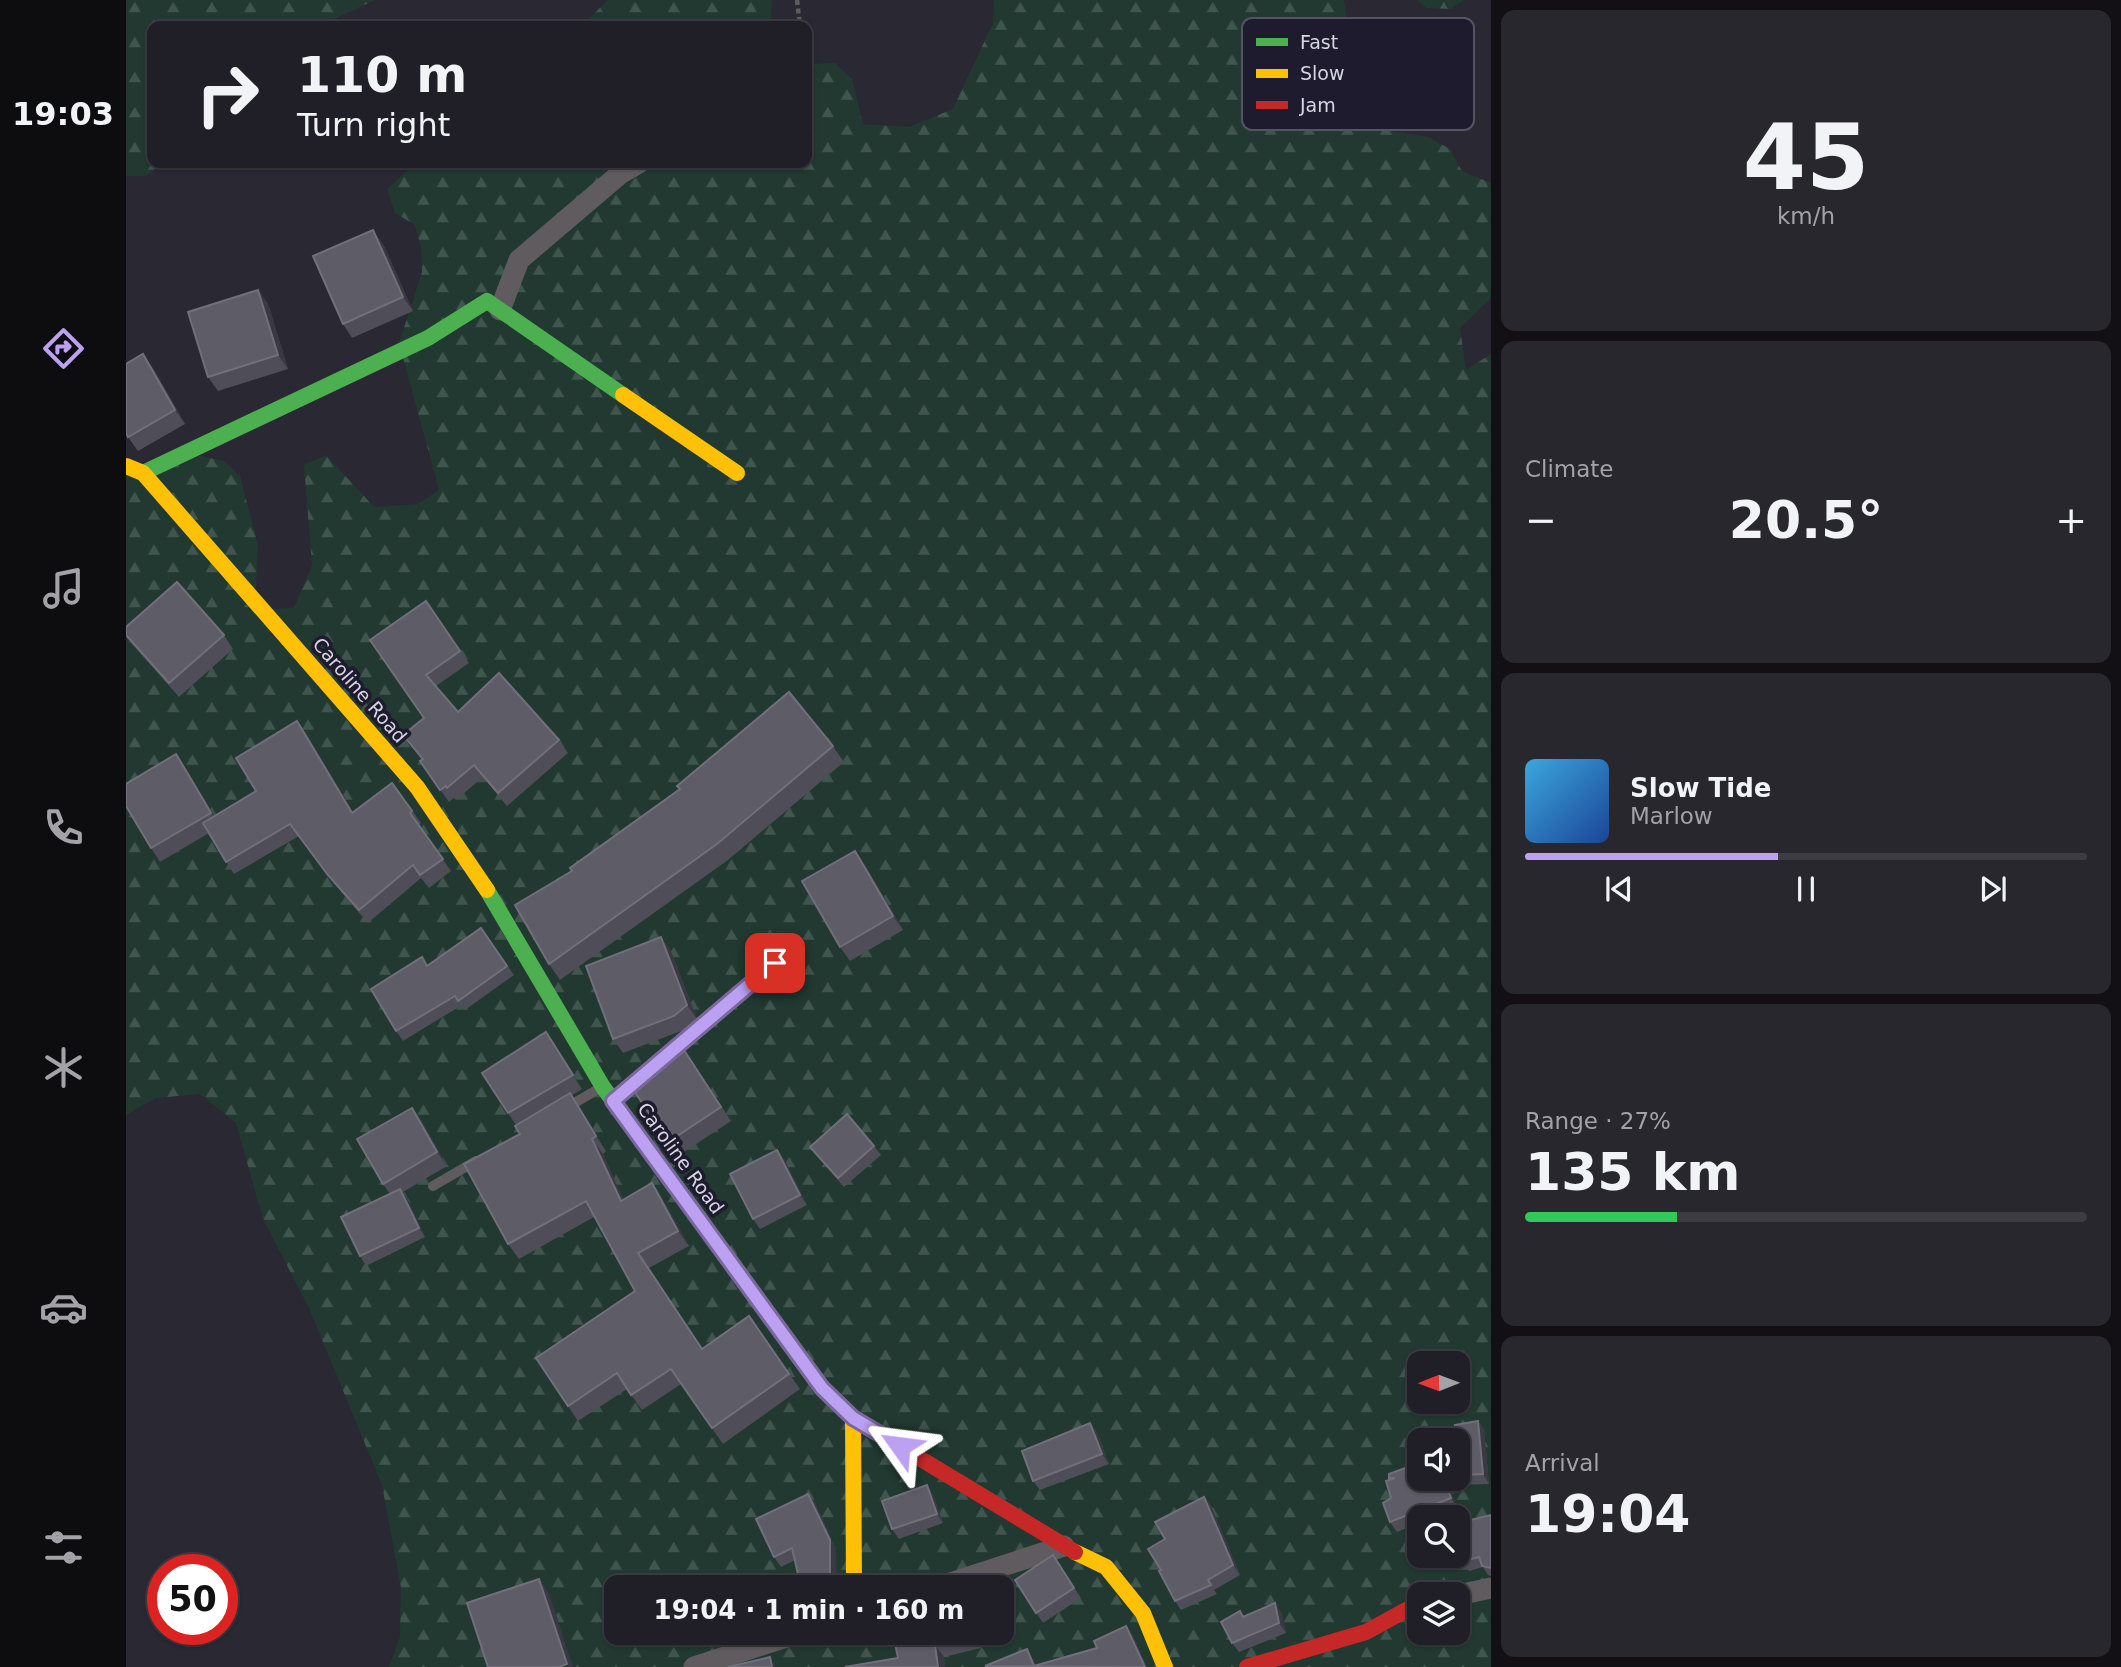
<!DOCTYPE html>
<meta charset="utf-8">
<style>
:root{--surface:#201e26;--page:#28272e;--text:#f1f3f6;--muted:#a2a2a7;--line:#3d3c43;--accent:#bca0f2}
body{margin:0;font-family:"DejaVu Sans",sans-serif;background:var(--page);color:var(--text);height:100vh;display:flex;flex-direction:column;font-size:26px;white-space:nowrap}
*{box-sizing:border-box;margin:0}
p{font-size:23px;color:var(--muted)}
.icon{flex:none;width:38px;height:38px;fill:none;stroke:currentColor;stroke-width:2;stroke-linecap:round;stroke-linejoin:round}
.map{position:relative;flex:1;overflow:hidden}
.sheet{display:flex;flex-direction:column;gap:10px;padding:10px;background:#121015;width:630px}
.sheet>*{flex:none}
.hud{position:absolute;left:21px;top:21px;width:665px;height:147px;border-radius:14px;box-shadow:0 2px 5px #0004,0 0 0 2px var(--line);background:#201e26;color:var(--text);overflow:hidden}
.needle{width:46px;rotate:269deg}
.fabs{position:absolute;left:1281px;top:1351px;display:grid;gap:14px}
.fabs a{display:grid;place-items:center;width:63px;height:63px;border-radius:14px;background:var(--surface);box-shadow:0 2px 5px #0004,0 0 0 2px var(--line);font-size:35px}
.speed{position:absolute;left:21px;top:1554px;display:flex;gap:14px;font-size:35px;font-weight:700;text-align:center}
.speed>*{display:grid;place-content:center;width:91px;height:91px;border-radius:50%;background:var(--surface);box-shadow:0 2px 5px #0004,0 0 0 2px var(--line);line-height:1}
.speed .limit{border:10px solid #d22;background:#fff;color:#111}
.pin{position:absolute;display:grid;place-items:center;width:60px;height:60px;color:#fff;margin:-30px;border-radius:14px;box-shadow:0 4px 10px #0006}
.me{position:absolute;width:77px;margin:-38px;rotate:301deg;stroke-linejoin:round;filter:drop-shadow(0 0 5px #0008)}
.turn{display:flex;align-items:center;gap:24px;height:147px;padding:0 35px;font-size:32px}
.turn .icon{width:91px;height:91px;stroke-width:2.5}
.turn b{display:block;font-size:49px;line-height:60px}
.big{font-size:52px;font-weight:800;line-height:1.1}
.sheet .card{flex:1;display:flex;flex-direction:column;justify-content:center;gap:10px;min-width:0;padding:0 24px;border-radius:14px;background:var(--page)}
.sheet .dial{align-items:center;gap:0}
.dial b{font-size:91px;line-height:1}
.song{display:flex;align-items:center;gap:21px}
.cover{width:84px;height:84px;border-radius:10px;background:linear-gradient(135deg,hsl(200 70% 55%),hsl(220 70% 35%))}
.played{height:7px;border-radius:4px;background:linear-gradient(90deg,var(--accent) 45%,var(--line) 45%)}
.keys{display:flex;justify-content:space-around;direction:ltr}
.heat{display:flex;justify-content:space-between;align-items:center;font-size:38px;direction:ltr}
.charge{height:10px;border-radius:5px;background:linear-gradient(90deg,#34c759 27%,var(--line) 0)}
.trip{position:absolute;left:478px;top:1575px;width:410px;height:70px;border-radius:14px;background:var(--surface);box-shadow:0 2px 5px #0004,0 0 0 2px var(--line);font-weight:800;line-height:70px;text-align:center}
main{display:flex;flex:1;min-height:0}
.tab-bar{display:flex;flex-direction:column;width:126px;justify-content:space-around;align-items:center;background:#0d0c0f;color:var(--muted)}
.tab-bar .icon{width:49px;height:49px}
.tab-bar .active{color:var(--accent)}
.tab-bar b{font-size:32px;color:var(--text)}
.map>svg:first-child{display:block}
.forest{fill:url(#forest-firs);fill-rule:evenodd}
.lines{fill:none;stroke-linecap:round;stroke-linejoin:round}
.path{stroke:#5e5c5f;stroke-width:4.5;stroke-dasharray:5 3.5;stroke-linecap:butt}
.lane{stroke:#5f5b5e;stroke-width:10}
.street{stroke:#5f5b5e;stroke-width:21}
.fast{stroke:#4caf50;stroke-width:16}
.slow{stroke:#ffc107;stroke-width:16}
.jam{stroke:#c62828;stroke-width:16}
.wall{fill:#4f4d57}
.shaded-wall{fill:#3a3842}
.building{fill:#5e5c66;stroke:#716f79;stroke-width:2}
.route-casing{stroke:#7a689d;stroke-width:18}
.route{stroke:#bca0f2;stroke-width:12}
.labels{text-anchor:middle;dominant-baseline:central;stroke-width:7;stroke-linejoin:round;paint-order:stroke}
.street-label{font-size:19px;fill:#d7d6e3;stroke:#1d1b2d}
.key{fill:#1d1b2d;stroke:#555364;stroke-width:2}
.key-label{font-size:19px;fill:#d7d6e3}
</style>
<main>
<nav class="tab-bar">
<b>19:03</b>
<svg class="icon active" aria-label="directions" viewBox="0 0 24 24"><path d="M12 3l9 9-9 9-9-9zM9 14v-3h6M13 9l2 2-2 2"/></svg>
<svg class="icon" aria-label="music" viewBox="0 0 24 24"><path d="M9 18V5l10-2v13"/><circle cx="6" cy="18" r="3"/><circle cx="16" cy="16" r="3"/></svg>
<svg class="icon" aria-label="phone" viewBox="0 0 24 24"><path d="M5 4h4l2 5-3 2q2 4 5 5l2-3 5 2v4C11 20 4 13 5 4z"/></svg>
<svg class="icon" aria-label="climate" viewBox="0 0 24 24"><path d="M12 3v18M4 7l16 10M4 17L20 7"/></svg>
<svg class="icon" aria-label="car" viewBox="0 0 24 24"><path d="M5 17H2v-5l4-1 3-4h7l3 4 3 1v5h-3M9 17h6M6 11h13"/><circle cx="7" cy="17" r="2"/><circle cx="17" cy="17" r="2"/></svg>
<svg class="icon" aria-label="filters" viewBox="0 0 24 24"><path d="M4 7h16M4 17h16"/><circle cx="9" cy="7" r="2"/><circle cx="15" cy="17" r="2"/></svg>
</nav>
<div class="map">
<svg width="1365" height="1667" viewBox="0 0 1365 1667">
<defs>
<pattern id="forest-firs" width="22" height="20" patternUnits="userSpaceOnUse" patternTransform="scale(1.75)"><rect width="22" height="20" fill="#213930"/><path d="M5 1l3.5 6h-7zM16 11l3.5 6h-7z" fill="#40554e"/></pattern>
</defs>
<rect width="100%" height="100%" fill="#2a2833"/>
<g class="forest">
<path d="M0,0H249L200,23L182,26H26V163H37L20,176H0Z"/>
<path d="M482,0H646L645,18L649,26H455Z"/>
<path d="M868,0H1218L1234,126L1303,137L1324,149L1336,171L1365,183V298L1334,328L1340,370L1365,354V1667H263L274,1637L275,1588L256,1485L183,1308L137,1219L110,1123L74,1094L30,1098L0,1115V475L52,451L98,461L114,476L132,545L130,589L144,609L168,608L186,565L178,465L200,455L248,507L292,504L313,490L273,343L296,272L295,248L289,225L269,213L261,189L290,163H681V62L686,64L709,63L726,79L737,124L783,127L827,109L867,23ZM1293,1363H1332V1402H1293ZM1293,1440H1332V1479H1293ZM1293,1517H1332V1556H1293ZM490,1587H875V1633H490ZM1293,1594H1332V1633H1293Z"/>
<path d="M1292,0H1338L1324,9L1300,8Z"/>
</g>
<g class="lines">
<path class="path" d="M671,0L674,26"/>
<g class="lane">
<path d="M489,1099L649,963"/>
<path d="M440,1108L474,1088"/>
<path d="M307,1186L350,1161"/>
</g>
<g class="street">
<path d="M374,310L393,260L494,174L513,163"/>
<path d="M812,1587L938,1546"/>
<path d="M1332,1595L1365,1588"/>
<path d="M568,1667L673,1633"/>
</g>
<g class="fast">
<path d="M17,473L302,338L361,301L497,395"/>
<path d="M361,890L477,1087L631,1298"/>
</g>
<g class="slow">
<path d="M497,395L611,473"/>
<path d="M0,466L17,473L291,787L361,890"/>
<path d="M727,1418L728,1587"/>
<path d="M949,1552L980,1567L1017,1613L1039,1667"/>
</g>
<g class="jam">
<path d="M631,1298L696,1388L727,1418L949,1552"/>
<path d="M1121,1667L1240,1632L1293,1603"/>
</g>
</g>
<g class="wall">
<path d="M257,244L287,311L226,338L217,324Z"/>
<path d="M132,290L142,304L162,369L92,391L82,377Z"/>
<path d="M27,368L59,424L12,451L2,437Z"/>
<path d="M300,601L343,663L310,686L332,712L433,740L442,753L381,806L357,777L330,800L328,798L323,802L294,761L296,760L277,735L298,718Z"/>
<path d="M0,627L98,635L107,649L53,697L6,644L0,636Z"/>
<path d="M180,733L227,812L268,785L295,823L293,825L325,871L303,888L295,878L242,923L211,887L173,836L108,874L83,833L34,862L25,848L60,768L88,816L130,791Z"/>
<path d="M707,746L718,762L602,860L434,980L423,964Z"/>
<path d="M729,851L739,865L777,930L724,961L714,947Z"/>
<path d="M355,928L388,975L339,1010L336,1005L277,1041L270,1031L302,965Z"/>
<path d="M545,951L571,1019L558,1030L497,1053L487,1039Z"/>
<path d="M420,1032L456,1089L445,1096L480,1151L477,1154L497,1199L526,1183L536,1198L563,1246L523,1268L576,1349L623,1316L674,1389L597,1444L555,1384L516,1410L501,1389L452,1421L442,1406L509,1291L468,1217L393,1259L382,1244L394,1134L390,1125L382,1113Z"/>
<path d="M566,1061L605,1121L552,1156L542,1142Z"/>
<path d="M286,1108L296,1122L321,1166L277,1192L281,1198L299,1237L240,1266L234,1256L264,1194L257,1184Z"/>
<path d="M748,1146L755,1155L718,1187L691,1156L684,1147Z"/>
<path d="M658,1159L681,1205L634,1229L627,1219Z"/>
<path d="M1352,1421L1358,1430L1363,1484L1330,1485L1333,1492L1326,1494L1331,1508L1308,1517H1293V1523L1271,1532L1264,1522L1265,1498L1264,1480L1263,1478L1332,1479V1440Z"/>
<path d="M964,1423L971,1433L983,1464L914,1490L907,1481Z"/>
<path d="M801,1485L807,1495L817,1523L773,1539L766,1529Z"/>
<path d="M682,1494L689,1503L710,1549V1587L669,1560L655,1567L648,1557Z"/>
<path d="M1078,1497L1085,1506L1114,1575L1088,1590L1091,1594L1055,1610L1049,1601L1039,1539Z"/>
<path d="M1365,1515V1576L1362,1575L1357,1567L1343,1571L1337,1561Z"/>
<path d="M927,1555L955,1598L917,1623L889,1580Z"/>
<path d="M1114,1611L1118,1616L1155,1612L1160,1633L1113,1652L1106,1643Z"/>
<path d="M767,1633H851L855,1648L818,1657L819,1667H719L772,1658Z"/>
</g>
<g class="shaded-wall">
<path d="M247,230L257,244L287,311L277,297Z"/>
<path d="M132,290L142,304L162,369L152,355Z"/>
<path d="M17,354L27,368L59,424L49,410Z"/>
<path d="M171,721L180,733L235,825L226,813Z"/>
<path d="M50,754L60,768L95,827L85,813Z"/>
<path d="M729,851L739,865L777,930L767,916Z"/>
<path d="M535,937L545,951L571,1019L561,1005Z"/>
<path d="M420,1032L430,1046L456,1089L447,1075Z"/>
<path d="M444,1093L455,1109L480,1151L470,1136Z"/>
<path d="M286,1108L296,1122L321,1166L311,1152Z"/>
<path d="M466,1139L477,1154L505,1216L495,1201Z"/>
<path d="M651,1150L658,1159L681,1205L674,1195Z"/>
<path d="M526,1183L536,1198L563,1246L552,1231Z"/>
<path d="M274,1189L281,1198L299,1237L293,1228Z"/>
<path d="M1352,1421L1358,1430L1363,1484L1357,1474Z"/>
<path d="M964,1423L971,1433L983,1464L976,1454Z"/>
<path d="M1325,1479L1330,1485L1333,1492L1326,1483Z"/>
<path d="M801,1485L807,1495L817,1523L811,1514Z"/>
<path d="M1320,1485L1326,1494L1331,1508L1325,1498Z"/>
<path d="M682,1494L689,1503L710,1549L711,1587H708L704,1578Z"/>
<path d="M1078,1497L1085,1506L1114,1575L1107,1565Z"/>
<path d="M413,1579L423,1593L447,1667H442L441,1664Z"/>
<path d="M1149,1603L1155,1612L1160,1633L1153,1623Z"/>
<path d="M1000,1626L1007,1635L1021,1667H1019Z"/>
<path d="M846,1633H851L855,1648L847,1636Z"/>
<path d="M809,1645L818,1657L819,1667H812Z"/>
<path d="M901,1649L907,1659L911,1667H908Z"/>
<path d="M644,1657L650,1667H646Z"/>
</g>
<g class="building">
<path d="M247,230L277,297L217,324L187,256Z"/>
<path d="M132,290L152,355L82,377L62,312Z"/>
<path d="M17,354L49,410L2,437L0,433V364Z"/>
<path d="M51,582L98,635L43,683L0,635V627Z"/>
<path d="M300,601L334,651L300,675L332,712L373,673L433,740L372,793L348,765L321,788L320,786L314,790L294,761L297,759L277,735L298,718L244,640Z"/>
<path d="M663,692L707,746L591,844L423,964L389,905L446,871L444,868L554,789L551,786Z"/>
<path d="M171,721L226,813L266,783L286,811L284,813L317,859L294,875L287,865L233,910L202,875L164,824L100,862L77,823L130,791L110,758Z"/>
<path d="M50,754L85,813L25,848L0,806V784Z"/>
<path d="M729,851L767,916L714,947L676,881Z"/>
<path d="M355,928L381,966L332,1001L329,996L270,1031L245,989L296,957L301,966Z"/>
<path d="M535,937L561,1005L548,1016L487,1039L460,966Z"/>
<path d="M420,1032L447,1075L382,1113L356,1073Z"/>
<path d="M556,1047L595,1107L542,1142L503,1083Z"/>
<path d="M444,1093L470,1136L466,1139L495,1201L526,1183L552,1231L512,1253L576,1349L623,1316L663,1374L586,1428L545,1369L505,1395L491,1373L442,1406L410,1358L509,1291L460,1201L382,1244L338,1164L394,1134L389,1126Z"/>
<path d="M286,1108L311,1152L257,1184L231,1139Z"/>
<path d="M721,1114L748,1146L712,1178L684,1147Z"/>
<path d="M651,1150L674,1195L627,1219L604,1174Z"/>
<path d="M274,1189L293,1228L234,1256L215,1217Z"/>
<path d="M1352,1421L1357,1474L1332,1475V1440H1320L1317,1432L1330,1427L1329,1425Z"/>
<path d="M964,1423L976,1454L907,1481L896,1451Z"/>
<path d="M1293,1463V1479H1325L1326,1483L1320,1485L1325,1498L1264,1522L1257,1503L1265,1498L1260,1481L1269,1478H1263V1474Z"/>
<path d="M801,1485L811,1514L766,1529L756,1501Z"/>
<path d="M682,1494L704,1540V1578L708,1587H675L666,1548L648,1557L630,1519Z"/>
<path d="M1078,1497L1107,1565L1082,1580L1085,1585L1049,1601L1033,1571L1035,1570L1022,1549L1039,1539L1029,1522Z"/>
<path d="M1365,1515V1568L1356,1566L1353,1557L1337,1561L1332,1542V1523Z"/>
<path d="M927,1555L948,1588L910,1613L889,1580Z"/>
<path d="M413,1579L441,1664L433,1667H362L341,1603Z"/>
<path d="M834,1582L835,1587H810Z"/>
<path d="M1149,1603L1153,1623L1106,1643L1095,1622L1114,1611L1117,1617Z"/>
<path d="M1000,1626L1019,1667L859,1666L901,1649L908,1666L971,1648L968,1641Z"/>
<path d="M767,1633H846L847,1636L809,1645L812,1667H719L772,1658Z"/>
<path d="M644,1657L646,1667H602Z"/>
</g>
<g class="lines">
<defs>
<path id="route" d="M649,963L487,1101L696,1388L727,1418L774,1446"/>
</defs>
<use href="#route" class="route-casing"/>
<use href="#route" class="route"/>
</g>
<g class="labels">
<g class="street-label">
<text transform="translate(234 690) rotate(49)">Caroline Road</text>
<text transform="translate(555 1158) rotate(54)">Caroline Road</text>
</g>
</g>
<rect x="1116" y="18" width="232" height="112" rx="10" class="key"/>
<rect x="1130" y="38" width="32" height="8" fill="#4caf50"/>
<rect x="1130" y="69" width="32" height="9" fill="#ffc107"/>
<rect x="1130" y="101" width="32" height="8" fill="#c62828"/>
<g class="key-label">
<text x="1174" y="49">Fast</text>
<text x="1174" y="80">Slow</text>
<text x="1174" y="112">Jam</text>
</g>
</svg>
<div class="fabs">
<a><svg class="needle" viewBox="-14 -14 28 28"><path d="M0-13l5 13h-10z" fill="#e53935"/><path d="M0 13l5-13h-10z" fill="#a2a2a7"/></svg></a>
<a><svg class="icon" aria-label="sound" viewBox="0 0 24 24"><path d="M4 9h4l5-4v14l-5-4H4zM17 9q2 3 0 6"/></svg></a>
<a><svg class="icon" aria-label="search" viewBox="0 0 24 24"><circle cx="10" cy="10" r="6"/><path d="M15 15l6 6"/></svg></a>
<a><svg class="icon" aria-label="layers" viewBox="0 0 24 24"><path d="M12 4l9 5-9 5-9-5zM3 14l9 5 9-5"/></svg></a>
</div>
<div class="speed"><div class="limit">50</div></div>
<div class="pin" style="left:649px;top:963px;background:#d93025"><svg class="icon" aria-label="arrive" viewBox="0 0 24 24"><path d="M6 21V4h12l-3 4 3 4H6"/></svg></div>
<svg class="me" style="left:774px;top:1446px" viewBox="-20 -20 40 40"><path d="M0-17L14 15 0 8-14 15z" fill="#bca0f2" stroke="#fff" stroke-width="4"/></svg>
<div class="trip">19:04 · 1 min · 160 m</div>
<div class="hud">
<div class="turn"><svg class="icon" aria-label="right" viewBox="0 0 24 24"><path d="M7 20v-9h11M14 6l5 5-5 5"/></svg><div><b>110 m</b>Turn right</div></div>
</div>
</div>
<section class="sheet">
<div class="card dial"><b>45</b><p>km/h</p></div>
<div class="card"><p>Climate</p>
<div class="heat"><a>−</a><b class="big">20.5°</b><a>+</a></div>
</div>
<div class="card">
<div class="song"><i class="cover"></i><div><b>Slow Tide</b><p>Marlow</p></div></div>
<div class="played"></div>
<div class="keys"><svg class="icon" aria-label="previous" viewBox="0 0 24 24"><path d="M18 5L8 12l10 7zM5 5v14"/></svg><svg class="icon" aria-label="pause" viewBox="0 0 24 24"><path d="M8 5v14M16 5v14"/></svg><svg class="icon" aria-label="next" viewBox="0 0 24 24"><path d="M6 5l10 7-10 7zM19 5v14"/></svg></div>
</div>
<div class="card"><p>Range · 27%</p><b class="big">135 km</b><div class="charge"></div></div>
<div class="card"><p>Arrival</p><b class="big">19:04</b></div>
</section>
</main>
